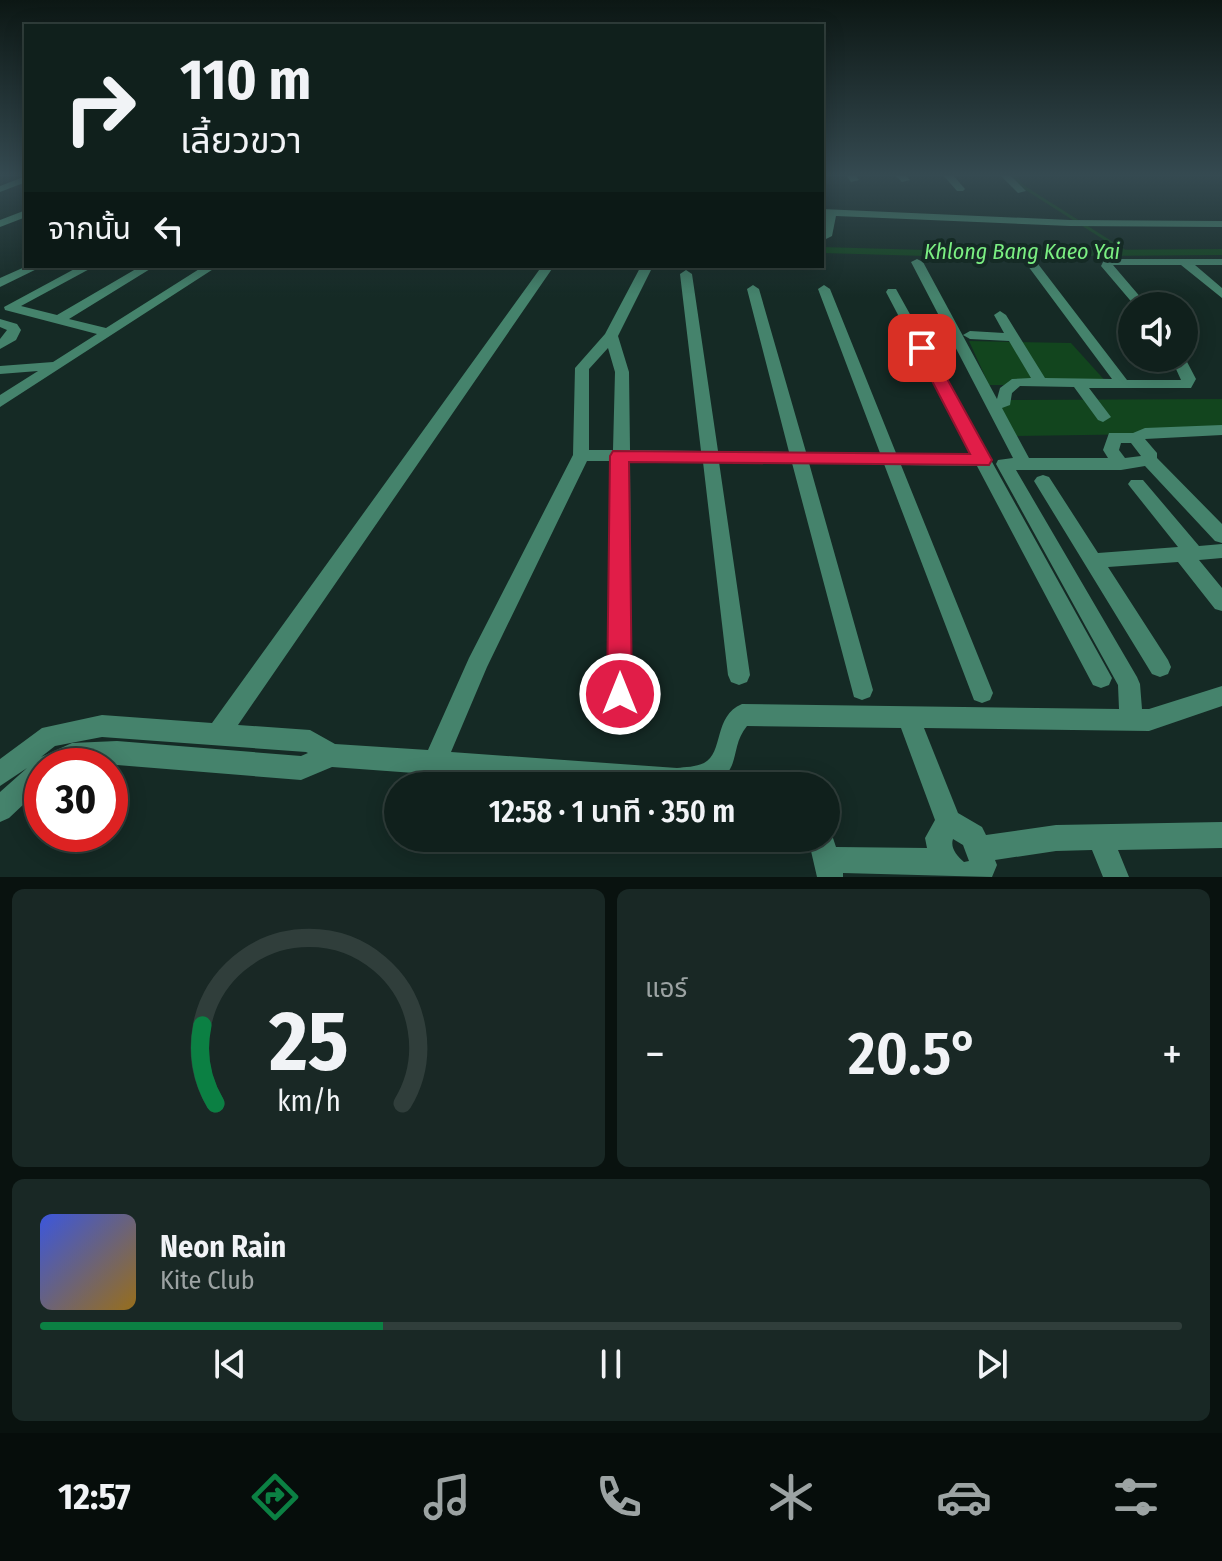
<!DOCTYPE html>
<html lang="th">
<meta charset="utf-8">
<style>
:root{--surface:#10201c;--page:#192825;--text:#f1f3f6;--muted:#9ca3a3;--line:#303e3b;--accent:#0b8043}
body{margin:0;font-family:"Fira Sans Condensed","Noto Sans Thai",sans-serif;background:var(--page);color:var(--text);height:100vh;display:flex;flex-direction:column;font-size:30px;white-space:nowrap}
*{box-sizing:border-box;margin:0}
p{font-size:26px;color:var(--muted)}
.icon{flex:none;width:44px;height:44px;fill:none;stroke:currentColor;stroke-width:2;stroke-linecap:round;stroke-linejoin:round}
.map{position:relative;height:877px;overflow:hidden}
.panel{display:flex;flex-direction:column;gap:12px;padding:12px;background:#09120f;flex:1}
.panel>*{flex:none}
.guide{position:absolute;left:24px;top:24px;width:800px;height:244px;border-radius:0px;box-shadow:0 4px 20px #0003,0 0 0 2px var(--line);background:#10201c;color:var(--text);overflow:hidden}
.controls{position:absolute;left:1118px;top:292px;display:grid;gap:16px}
.controls a{display:grid;place-items:center;width:80px;height:80px;border-radius:50%;background:var(--surface);box-shadow:0 4px 20px #0003,0 0 0 2px var(--line);font-size:40px}
.speed{position:absolute;left:24px;top:748px;display:flex;gap:16px;font-size:40px;font-weight:700;text-align:center}
.speed>*{display:grid;place-content:center;width:104px;height:104px;border-radius:50%;background:var(--surface);box-shadow:0 4px 20px #0003,0 0 0 2px var(--line);line-height:1}
.speed .limit{border:12px solid #d22;background:#fff;color:#111}
.pin{position:absolute;display:grid;place-items:center;width:68px;height:68px;color:#fff;margin:-34px;border-radius:16px;box-shadow:0 4px 12px #0006}
.me{position:absolute;width:88px;margin:-44px;rotate:0deg;stroke-linejoin:round;filter:drop-shadow(0 0 6px #0008)}
.turn{display:flex;align-items:center;gap:28px;height:168px;padding:0 24px;font-size:36px}
.turn .icon{width:104px;height:104px;stroke-width:2.5}
.turn b{display:block;font-size:56px;line-height:68px}
.then{display:flex;align-items:center;height:76px;padding:0 24px;background:#0003;gap:16px;font-size:30px}
.big{font-size:60px;font-weight:600;line-height:1.1}
.panel .widget{flex:1;display:flex;flex-direction:column;justify-content:center;gap:12px;min-width:0;padding:0 28px;border-radius:12px;background:var(--page)}
.panel .dial{align-items:center;gap:0}
.dial svg{height:208px;overflow:visible;fill:none;stroke:var(--line);stroke-width:7;stroke-linecap:round;text-anchor:middle}
.dial text{fill:var(--text);stroke:none}
.song{display:flex;align-items:center;gap:24px}
.cover{width:96px;height:96px;border-radius:12px;background:linear-gradient(135deg,hsl(230 70% 55%),hsl(40 70% 35%))}
.played{height:8px;border-radius:4px;background:linear-gradient(90deg,var(--accent) 30%,var(--line) 30%)}
.keys{display:flex;justify-content:space-around;direction:ltr}
.heat{display:flex;justify-content:space-between;align-items:center;font-size:44px;direction:ltr}
.panel .tiles{flex:1;display:grid;gap:12px;grid-template-columns:1fr 1fr}
.widget:last-child{grid-column:span 2}
.trip{position:absolute;left:384px;top:772px;width:456px;height:80px;border-radius:40px;background:var(--surface);box-shadow:0 4px 20px #0003,0 0 0 2px var(--line);font-weight:600;line-height:80px;text-align:center}
.tabs{display:flex;height:128px;justify-content:space-around;align-items:center;background:#060d0b;color:var(--muted)}
.tabs .icon{width:56px;height:56px}
.tabs .selected{color:var(--accent)}
.tabs b{font-size:36px;color:var(--text)}
.map>svg:first-child{display:block}
.water{fill:#12451e}
.lines{fill:none;stroke-linecap:round;stroke-linejoin:round}
.stream{stroke:#12451e;stroke-width:3}
.canal{fill:#12451e;fill-rule:evenodd}
.minor{fill:#45836c;fill-rule:evenodd}
.route{fill:#e11d48;stroke:#92132f;stroke-width:2}
.labels{text-anchor:middle;dominant-baseline:central;stroke-width:8;stroke-linejoin:round;paint-order:stroke}
.far-water-label{font-size:22px;font-style:italic;fill:#7bef82;stroke:#152a25}
</style>
<div class="map">
<svg width="1222" height="877" viewBox="0 0 1222 877">
<rect width="100%" height="100%" fill="#152a25"/>
<g class="water">
<path d="M969,341L1071,343L1109,385H989Z"/>
<path d="M1222,399V433L1013,436L995,400Z"/>
</g>
<g class="lines">
<path class="stream" d="M1013,175L1022,186L1126,252"/>
<path class="canal" d="M822,247L961,251L1222,249V255L961,257L822,253Z"/>
<g class="minor">
<path d="M846,175H855L859,180L851,182Z"/>
<path d="M895,175H905L910,180L902,182Z"/>
<path d="M943,175H953L965,189L963,191H957Z"/>
<path d="M1000,175H1010L1026,191L1018,193Z"/>
<path d="M26,176V182L0,192V186Z"/>
<path d="M822,209L1070,220L1222,221V227L1070,226L836,216L832,236L826,239L822,238L825,215H822Z"/>
<path d="M26,210V217L0,227V220Z"/>
<path d="M917,259L923,262L997,399L1000,388L1012,379L1031,378L1009,341L970,339L963,335L970,331L1004,333L994,315L1000,311L1006,315L1045,378L1112,379L1025,262L1031,259L1035,260L1127,380H1181L1171,358H1185L1196,379L1191,388H1089L1111,417L1103,422L1098,420L1074,387L1020,386L1012,393L1010,405L1002,408L1029,458H1108L1103,450L1109,433H1133L1145,428L1222,425V435L1145,439L1157,453V458L1222,524V543L1215,541L1145,466L1121,470H1016L1137,677L1140,684L1142,709H1149L1222,686V706L1149,731L924,728L958,813L982,827L986,835L1056,825L1222,822V848L1118,850L1129,877H1103L1092,850L1056,851L995,860L997,865L992,877L843,873V877H817L808,838H826V827L830,829L836,847L927,848L925,838L935,820L901,728L747,726C728,749 744,772 708,786H593L332,767L301,780L117,765L42,766V787L9,818L0,822V792L27,768L0,786V759L42,728L102,715L212,723L542,266H554L238,725L310,730L335,744L428,750L469,658L573,455L575,368L605,334L641,266H653L618,336L629,372L630,450L701,451L680,274L686,270L692,274L718,451L789,452L747,289L753,285L759,289L806,452L880,453L818,289L824,285L830,289L896,453L971,454L886,292L888,289H896L1112,678L1109,685L1101,688L1093,685L977,466L901,465L993,693L990,700L982,703L974,700L884,464L809,463L873,690L870,697L862,700L854,697L792,463L719,462L750,675L747,682L739,685L731,682L728,675L703,462L630,461L632,724L628,732L620,735L612,732L608,724L613,461H587L487,667L451,752L677,768C685,767 696,767 704,763C724,753 713,716 742,704L1119,709L1118,685L996,464L998,460L1013,458L911,262ZM608,348L615,372L613,450H589V369ZM1121,443H1131L1141,456L1125,458L1119,450ZM102,737L306,752L308,753L301,756L117,741L72,743L41,757L55,746ZM953,839L963,845L969,861L964,862C957,856 950,848 953,839Z"/>
<path d="M1108,259H1222V265H1195L1222,288V298L1181,265H1113L1148,306H1135L1101,266L1104,260Z"/>
<path d="M27,266H43L0,287V278Z"/>
<path d="M80,266H95L21,306L57,315L141,266H155L69,319L106,328L204,266H218L0,407V395L38,371L0,374V366L53,362L97,334L5,310L4,307Z"/>
<path d="M0,319L17,324L21,330L16,340L0,349V339L7,330L0,327Z"/>
<path d="M1043,475L1049,477L1098,553L1178,547L1131,488L1128,484L1131,480H1143L1199,546L1222,544V558L1199,560L1222,588V611L1215,609L1178,562L1108,567L1168,660L1171,667L1168,674L1160,677L1152,674L1034,481L1037,477Z"/>
<path d="M807,772L816,775L820,786H796L798,775Z"/>
</g>
</g>
<linearGradient id="sky" x2="0" y2="1"><stop stop-color="#0c1714"/><stop offset="0.59" stop-color="#354a51"/><stop offset="1" stop-color="#354a51" stop-opacity="0"/></linearGradient>
<rect width="1222" height="297" fill="url(#sky)"/>
<path class="route" d="M922,343L930,348L992,460L989,465L629,462L632,694L629,703L620,706L611,703L607,694L610,456L613,451L970,454L915,348Z"/>
<g class="labels">
<g class="far-water-label">
<text x="1022" y="251">Khlong Bang Kaeo Yai</text>
</g>
</g>
</svg>
<div class="controls">
<a><svg class="icon" aria-label="sound" viewBox="0 0 24 24"><path d="M4 9h4l5-4v14l-5-4H4zM17 9q2 3 0 6"/></svg></a>
</div>
<div class="speed"><div class="limit">30</div></div>
<div class="pin" style="left:922px;top:348px;background:#d93025"><svg class="icon" aria-label="arrive" viewBox="0 0 24 24"><path d="M6 21V4h12l-3 4 3 4H6"/></svg></div>
<svg class="me" style="left:620px;top:694px" viewBox="-20 -20 40 40"><circle r="17" fill="#e11d48" stroke="#fff" stroke-width="3"/><path d="M0-11L8 9 0 5-8 9z" fill="#fff"/></svg>
<div class="trip">12:58 · 1 นาที · 350 m</div>
<div class="guide">
<div class="turn"><svg class="icon" aria-label="right" viewBox="0 0 24 24"><path d="M7 20v-9h11M14 6l5 5-5 5"/></svg><div><b>110 m</b>เลี้ยวขวา</div></div>
<div class="then">จากนั้น<svg class="icon" aria-label="left" viewBox="0 0 24 24"><path d="M17 20v-9H6M10 6l-5 5 5 5"/></svg></div>
</div>
</div>
<section class="panel">
<div class="tiles">
<div class="widget dial"><svg viewBox="0 0 100 80">
<path d="M14 69A42 42 0 1 1 86 69"/>
<path d="M14 69A42 42 0 0 1 9 39" stroke="#0b8043"/>
<text x="50" y="56" font-size="32" font-weight="700">25</text>
<text x="50" y="72" font-size="11">km/h</text>
</svg></div>
<div class="widget"><p>แอร์</p>
<div class="heat"><a>−</a><b class="big">20.5°</b><a>+</a></div>
</div>
<div class="widget">
<div class="song"><i class="cover"></i><div><b>Neon Rain</b><p>Kite Club</p></div></div>
<div class="played"></div>
<div class="keys"><svg class="icon" aria-label="previous" viewBox="0 0 24 24"><path d="M18 5L8 12l10 7zM5 5v14"/></svg><svg class="icon" aria-label="pause" viewBox="0 0 24 24"><path d="M8 5v14M16 5v14"/></svg><svg class="icon" aria-label="next" viewBox="0 0 24 24"><path d="M6 5l10 7-10 7zM19 5v14"/></svg></div>
</div>
</div>
</section>
<nav class="tabs">
<b>12:57</b>
<svg class="icon selected" aria-label="directions" viewBox="0 0 24 24"><path d="M12 3l9 9-9 9-9-9zM9 14v-3h6M13 9l2 2-2 2"/></svg>
<svg class="icon" aria-label="music" viewBox="0 0 24 24"><path d="M9 18V5l10-2v13"/><circle cx="6" cy="18" r="3"/><circle cx="16" cy="16" r="3"/></svg>
<svg class="icon" aria-label="phone" viewBox="0 0 24 24"><path d="M5 4h4l2 5-3 2q2 4 5 5l2-3 5 2v4C11 20 4 13 5 4z"/></svg>
<svg class="icon" aria-label="climate" viewBox="0 0 24 24"><path d="M12 3v18M4 7l16 10M4 17L20 7"/></svg>
<svg class="icon" aria-label="car" viewBox="0 0 24 24"><path d="M5 17H2v-5l4-1 3-4h7l3 4 3 1v5h-3M9 17h6M6 11h13"/><circle cx="7" cy="17" r="2"/><circle cx="17" cy="17" r="2"/></svg>
<svg class="icon" aria-label="filters" viewBox="0 0 24 24"><path d="M4 7h16M4 17h16"/><circle cx="9" cy="7" r="2"/><circle cx="15" cy="17" r="2"/></svg>
</nav>
